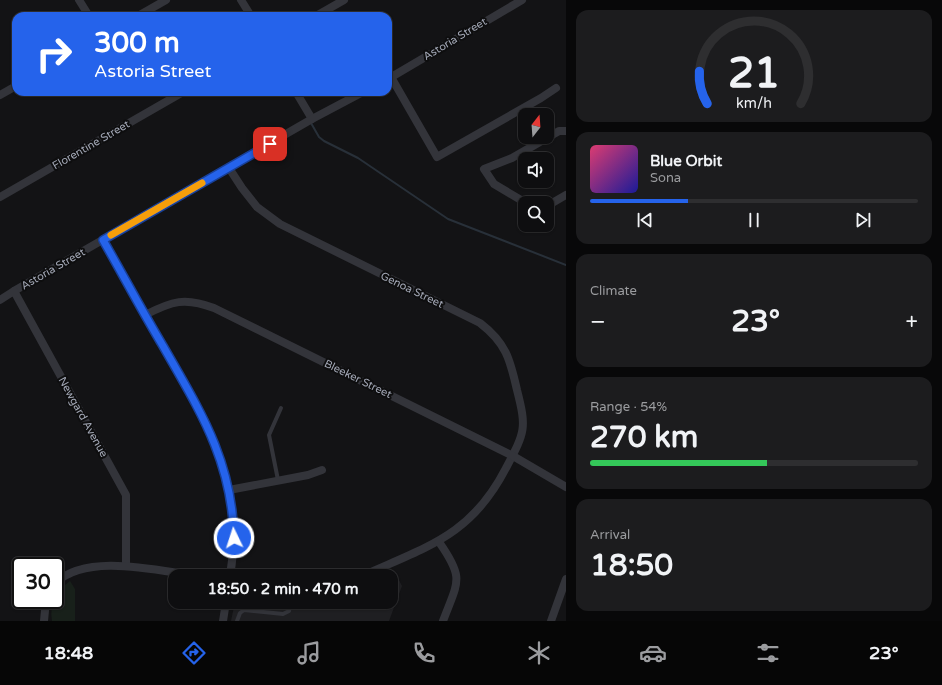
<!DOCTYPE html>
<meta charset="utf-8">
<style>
:root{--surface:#0e0e10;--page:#1c1c1e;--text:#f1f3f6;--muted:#9b9c9f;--line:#2e2e30;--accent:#2563eb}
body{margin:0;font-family:"Varela Round",sans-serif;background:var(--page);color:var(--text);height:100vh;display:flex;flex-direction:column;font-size:15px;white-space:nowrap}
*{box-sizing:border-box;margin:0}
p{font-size:13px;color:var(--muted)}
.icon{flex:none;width:22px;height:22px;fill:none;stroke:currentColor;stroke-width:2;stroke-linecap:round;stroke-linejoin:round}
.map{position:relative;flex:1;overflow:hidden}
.details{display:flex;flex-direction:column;gap:10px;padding:10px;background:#080809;width:376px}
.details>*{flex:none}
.banner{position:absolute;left:12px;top:12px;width:380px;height:84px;border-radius:12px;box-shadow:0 1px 3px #0004,0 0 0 1px var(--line);background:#2563eb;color:#fff;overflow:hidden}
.needle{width:26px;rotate:17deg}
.controls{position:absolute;left:518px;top:108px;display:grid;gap:8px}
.controls a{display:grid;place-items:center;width:36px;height:36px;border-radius:8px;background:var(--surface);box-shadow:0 1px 3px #0004,0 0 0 1px var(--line);font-size:20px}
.speed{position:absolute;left:12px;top:557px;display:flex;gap:8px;font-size:20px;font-weight:700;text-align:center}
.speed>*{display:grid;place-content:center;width:52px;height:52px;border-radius:50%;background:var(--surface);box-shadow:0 1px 3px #0004,0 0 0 1px var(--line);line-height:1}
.speed .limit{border:2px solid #111;border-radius:6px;background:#fff;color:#111}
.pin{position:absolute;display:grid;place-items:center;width:34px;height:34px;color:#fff;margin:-17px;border-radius:8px;box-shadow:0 2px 6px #0006}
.me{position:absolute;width:44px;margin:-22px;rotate:356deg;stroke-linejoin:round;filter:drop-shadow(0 0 3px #0008)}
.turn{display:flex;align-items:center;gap:14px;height:84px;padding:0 16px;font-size:18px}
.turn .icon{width:52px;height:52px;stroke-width:2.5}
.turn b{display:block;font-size:28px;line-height:34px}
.big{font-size:30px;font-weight:800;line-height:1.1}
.details .tile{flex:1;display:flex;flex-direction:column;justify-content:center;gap:6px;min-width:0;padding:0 14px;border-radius:12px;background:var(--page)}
.details .dial{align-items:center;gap:0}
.dial svg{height:104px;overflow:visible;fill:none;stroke:var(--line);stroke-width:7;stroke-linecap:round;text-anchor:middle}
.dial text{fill:var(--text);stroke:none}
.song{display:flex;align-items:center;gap:12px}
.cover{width:48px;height:48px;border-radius:6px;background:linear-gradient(135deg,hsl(340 70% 55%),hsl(240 70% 35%))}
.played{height:4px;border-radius:2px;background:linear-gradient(90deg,var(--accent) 30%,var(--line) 30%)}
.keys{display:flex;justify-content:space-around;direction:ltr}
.heat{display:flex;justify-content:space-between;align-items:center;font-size:22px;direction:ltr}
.charge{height:6px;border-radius:3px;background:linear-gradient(90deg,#34c759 54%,var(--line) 0)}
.trip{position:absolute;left:168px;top:569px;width:230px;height:40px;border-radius:12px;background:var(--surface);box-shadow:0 1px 3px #0004,0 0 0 1px var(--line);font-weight:800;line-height:40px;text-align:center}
.dock{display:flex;height:64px;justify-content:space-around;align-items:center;background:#060606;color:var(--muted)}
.dock .icon{width:28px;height:28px}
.dock .on{color:var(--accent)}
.dock b{font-size:18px;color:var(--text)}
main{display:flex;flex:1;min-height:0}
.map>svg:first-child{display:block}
.built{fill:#1f1f22}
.green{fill:#18201a}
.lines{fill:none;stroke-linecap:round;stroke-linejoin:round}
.stream{stroke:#283039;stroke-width:2}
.lane{stroke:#33343a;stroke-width:4}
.street{stroke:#33343a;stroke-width:8}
.route-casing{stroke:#184099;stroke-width:10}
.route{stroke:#2563eb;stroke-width:7}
.slow{stroke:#f59e0b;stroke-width:7}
.labels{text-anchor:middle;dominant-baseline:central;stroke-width:4;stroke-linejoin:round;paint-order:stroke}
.street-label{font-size:11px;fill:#a3a8b6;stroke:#0e0e0f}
</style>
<main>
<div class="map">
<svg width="566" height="621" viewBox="0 0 566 621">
<rect width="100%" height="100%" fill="#131315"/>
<path class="built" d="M395,572L402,586L389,621H231L235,602H391V576H384Z"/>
<path class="green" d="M70,581L75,589V621H52C49,604 56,591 70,581Z"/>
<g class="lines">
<path class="stream" d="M311,123L319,137L324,141L358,158L448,219L566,265"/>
<g class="lane">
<path d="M278,480L269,435L281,408"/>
<path d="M237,621L240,613L244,610L283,614L289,611L291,602"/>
</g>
<g class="street">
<path d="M79,0L89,16"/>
<path d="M241,0L251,16"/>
<path d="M138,16L166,0"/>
<path d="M316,16L344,0"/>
<path d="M391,77L437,157L541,98L556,88"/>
<path d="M388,79L522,0"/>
<path d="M296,92L312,119"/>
<path d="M0,95L16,86"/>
<path d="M229,168L242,188L257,207L280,224L480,323C506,343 510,359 517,390C527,429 525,432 506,468C471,536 428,546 362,576"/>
<path d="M0,197L183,92"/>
<path d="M526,203L494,184L484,169L512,158L559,131H566"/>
<path d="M547,206L566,195"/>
<path d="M103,240L205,421C228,474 240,518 230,576"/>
<path d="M14,291L312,119L363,92"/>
<path d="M0,300L14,291L126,495V566"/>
<path d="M145,315C172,301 185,297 214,308L513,456L566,487"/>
<path d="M229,490L308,475L322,470"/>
<path d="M439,542C465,579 458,581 443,621"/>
<path d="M55,583C88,552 158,571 199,576"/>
<path d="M44,621L46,600"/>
<path d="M223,621L226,602"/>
<path d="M551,621L566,579"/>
</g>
</g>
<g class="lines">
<defs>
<path id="route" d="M234,538C232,460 200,411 163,346C142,311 123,275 103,240L270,144"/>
</defs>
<use href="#route" class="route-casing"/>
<use href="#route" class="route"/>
<path class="slow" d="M111,235L202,183"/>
</g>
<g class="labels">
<g class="street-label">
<text transform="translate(455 39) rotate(-31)">Astoria Street</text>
<text transform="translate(91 145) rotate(-30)">Florentine Street</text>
<text transform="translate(53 269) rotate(-30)">Astoria Street</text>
<text transform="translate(412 290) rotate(26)">Genoa Street</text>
<text transform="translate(358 379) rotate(26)">Bleeker Street</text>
<text transform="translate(83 417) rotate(61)">Newgard Avenue</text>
</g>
</g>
</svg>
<div class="controls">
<a><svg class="needle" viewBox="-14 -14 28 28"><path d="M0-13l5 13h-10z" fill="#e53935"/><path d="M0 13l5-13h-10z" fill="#9b9c9f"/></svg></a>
<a><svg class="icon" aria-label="sound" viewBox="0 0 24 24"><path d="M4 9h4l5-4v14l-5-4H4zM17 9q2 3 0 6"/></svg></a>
<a><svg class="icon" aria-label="search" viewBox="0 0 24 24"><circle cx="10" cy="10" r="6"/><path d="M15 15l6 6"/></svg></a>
</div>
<div class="speed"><div class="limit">30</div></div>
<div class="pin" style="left:270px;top:144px;background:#d93025"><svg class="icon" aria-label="arrive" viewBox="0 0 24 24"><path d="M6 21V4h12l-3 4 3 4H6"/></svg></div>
<svg class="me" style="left:234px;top:538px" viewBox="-20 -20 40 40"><circle r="17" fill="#2563eb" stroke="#fff" stroke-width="3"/><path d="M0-11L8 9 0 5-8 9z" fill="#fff"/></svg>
<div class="trip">18:50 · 2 min · 470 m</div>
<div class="banner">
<div class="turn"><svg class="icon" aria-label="right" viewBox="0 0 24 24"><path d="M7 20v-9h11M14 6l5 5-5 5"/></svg><div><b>300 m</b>Astoria Street</div></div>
</div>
</div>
<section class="details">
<div class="tile dial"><svg viewBox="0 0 100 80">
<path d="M14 69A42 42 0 1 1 86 69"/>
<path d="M14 69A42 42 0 0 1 8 44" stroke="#2563eb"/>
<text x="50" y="56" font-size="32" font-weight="700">21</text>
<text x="50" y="72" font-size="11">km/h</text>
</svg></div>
<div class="tile">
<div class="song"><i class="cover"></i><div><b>Blue Orbit</b><p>Sona</p></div></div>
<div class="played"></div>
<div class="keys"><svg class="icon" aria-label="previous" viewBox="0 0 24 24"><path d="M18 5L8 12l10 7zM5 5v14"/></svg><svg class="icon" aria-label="pause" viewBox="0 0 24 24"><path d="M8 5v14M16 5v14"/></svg><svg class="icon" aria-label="next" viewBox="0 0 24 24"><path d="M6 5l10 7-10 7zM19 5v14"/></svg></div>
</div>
<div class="tile"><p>Climate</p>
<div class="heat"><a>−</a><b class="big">23°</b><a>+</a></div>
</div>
<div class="tile"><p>Range · 54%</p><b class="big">270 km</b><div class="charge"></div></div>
<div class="tile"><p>Arrival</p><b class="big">18:50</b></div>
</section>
</main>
<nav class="dock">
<b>18:48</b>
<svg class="icon on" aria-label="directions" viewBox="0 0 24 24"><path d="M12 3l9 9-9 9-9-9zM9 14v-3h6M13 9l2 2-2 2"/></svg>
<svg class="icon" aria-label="music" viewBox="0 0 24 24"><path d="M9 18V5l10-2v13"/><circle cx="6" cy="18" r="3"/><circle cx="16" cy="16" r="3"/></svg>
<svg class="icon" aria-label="phone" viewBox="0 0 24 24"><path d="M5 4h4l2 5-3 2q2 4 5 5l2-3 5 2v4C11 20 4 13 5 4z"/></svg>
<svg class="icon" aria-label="climate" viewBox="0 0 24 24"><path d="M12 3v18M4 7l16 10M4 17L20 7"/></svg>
<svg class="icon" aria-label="car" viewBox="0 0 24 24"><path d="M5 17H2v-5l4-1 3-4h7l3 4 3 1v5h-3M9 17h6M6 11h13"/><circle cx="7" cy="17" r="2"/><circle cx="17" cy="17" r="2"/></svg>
<svg class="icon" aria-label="filters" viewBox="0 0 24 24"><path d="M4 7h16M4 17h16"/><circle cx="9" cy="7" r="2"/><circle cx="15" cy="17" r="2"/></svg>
<b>23°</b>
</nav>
